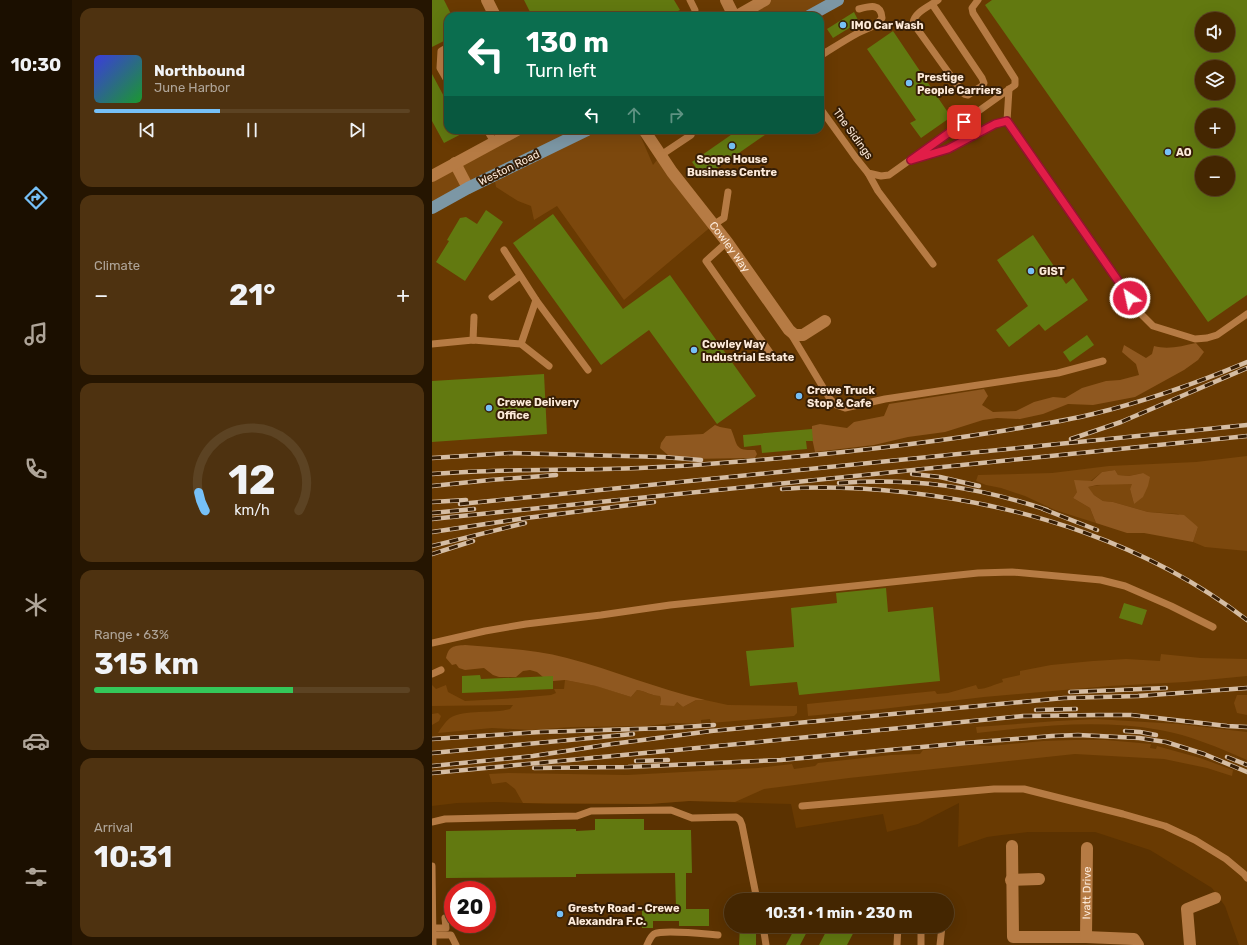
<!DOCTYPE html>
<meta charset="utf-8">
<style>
:root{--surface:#442601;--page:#4e3210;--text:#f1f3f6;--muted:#afa599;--line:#5c4323;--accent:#76c0f7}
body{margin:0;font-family:Rubik,sans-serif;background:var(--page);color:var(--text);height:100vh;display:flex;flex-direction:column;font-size:15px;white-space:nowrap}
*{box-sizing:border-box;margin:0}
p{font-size:13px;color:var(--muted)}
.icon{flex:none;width:22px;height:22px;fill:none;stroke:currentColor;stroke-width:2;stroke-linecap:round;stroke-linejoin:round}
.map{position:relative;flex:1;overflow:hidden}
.drawer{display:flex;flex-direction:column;gap:8px;padding:8px;background:#251501;width:360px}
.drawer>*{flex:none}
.guide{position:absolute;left:12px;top:12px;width:380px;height:122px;border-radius:12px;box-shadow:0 4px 16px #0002,0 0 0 1px var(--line);background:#0b6e4f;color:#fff;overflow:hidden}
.buttons{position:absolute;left:763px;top:12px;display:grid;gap:8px}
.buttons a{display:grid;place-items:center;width:40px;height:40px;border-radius:50%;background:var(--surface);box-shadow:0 4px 16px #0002,0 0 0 1px var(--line);font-size:20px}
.speed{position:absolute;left:12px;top:881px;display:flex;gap:8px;font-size:20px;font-weight:700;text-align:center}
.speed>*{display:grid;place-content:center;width:52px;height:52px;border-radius:50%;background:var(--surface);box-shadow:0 4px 16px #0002,0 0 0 1px var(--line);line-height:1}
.speed .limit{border:6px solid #d22;background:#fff;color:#111}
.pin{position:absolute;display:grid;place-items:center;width:34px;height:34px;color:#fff;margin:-17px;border-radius:8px;box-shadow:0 2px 6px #0006}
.me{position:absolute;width:44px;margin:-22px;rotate:326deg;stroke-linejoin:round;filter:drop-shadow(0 0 3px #0008)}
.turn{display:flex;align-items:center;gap:14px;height:84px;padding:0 16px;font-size:18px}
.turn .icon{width:52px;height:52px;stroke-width:2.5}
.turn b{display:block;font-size:28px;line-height:34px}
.lanes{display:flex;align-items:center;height:38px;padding:0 16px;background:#0003;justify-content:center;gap:20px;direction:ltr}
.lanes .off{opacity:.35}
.big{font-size:30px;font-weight:700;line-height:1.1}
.drawer .card{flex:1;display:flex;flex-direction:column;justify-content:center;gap:6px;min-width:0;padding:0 14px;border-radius:12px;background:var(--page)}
.drawer .dial{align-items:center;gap:0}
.dial svg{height:104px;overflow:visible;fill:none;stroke:var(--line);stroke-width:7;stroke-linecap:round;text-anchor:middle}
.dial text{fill:var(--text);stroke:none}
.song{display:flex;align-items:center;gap:12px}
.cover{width:48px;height:48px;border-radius:6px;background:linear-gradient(135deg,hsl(240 70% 55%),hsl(130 70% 35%))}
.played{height:4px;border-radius:2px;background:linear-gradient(90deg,var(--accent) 40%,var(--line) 40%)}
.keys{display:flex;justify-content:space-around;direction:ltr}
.heat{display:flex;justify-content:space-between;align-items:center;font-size:22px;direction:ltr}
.charge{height:6px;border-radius:3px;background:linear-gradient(90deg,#34c759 63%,var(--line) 0)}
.trip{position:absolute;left:292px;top:893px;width:230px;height:40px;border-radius:20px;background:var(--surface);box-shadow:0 4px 16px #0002,0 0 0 1px var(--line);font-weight:700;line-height:40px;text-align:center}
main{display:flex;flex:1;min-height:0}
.menu{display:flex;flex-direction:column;width:72px;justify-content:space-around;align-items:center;background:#1b0f00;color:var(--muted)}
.menu .icon{width:28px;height:28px}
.menu .selected{color:var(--accent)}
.menu b{font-size:18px;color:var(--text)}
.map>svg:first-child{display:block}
.built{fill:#693a02;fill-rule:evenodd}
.green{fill:#7c480d}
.forest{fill:#8f5820}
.building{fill:#627910;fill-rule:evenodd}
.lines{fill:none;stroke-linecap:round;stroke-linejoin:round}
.lane{stroke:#b67b44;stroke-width:7}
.street{stroke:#b67b44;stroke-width:12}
.primary{stroke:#7c97a5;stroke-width:12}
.rail-casing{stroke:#d5bda4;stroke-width:4.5}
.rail{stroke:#361e06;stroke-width:3;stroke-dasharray:9;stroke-linecap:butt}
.route-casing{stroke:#92132f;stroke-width:10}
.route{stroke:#e11d48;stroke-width:7}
.poi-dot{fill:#76c0f7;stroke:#361e06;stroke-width:1.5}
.labels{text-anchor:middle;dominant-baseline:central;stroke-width:4;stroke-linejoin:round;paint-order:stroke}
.poi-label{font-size:11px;font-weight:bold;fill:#fdead9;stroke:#361e06;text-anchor:start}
.street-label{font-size:11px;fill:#fdead9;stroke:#361e06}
</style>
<main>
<nav class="menu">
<b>10:30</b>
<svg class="icon selected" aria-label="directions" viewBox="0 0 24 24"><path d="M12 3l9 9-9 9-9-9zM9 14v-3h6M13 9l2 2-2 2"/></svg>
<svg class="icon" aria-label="music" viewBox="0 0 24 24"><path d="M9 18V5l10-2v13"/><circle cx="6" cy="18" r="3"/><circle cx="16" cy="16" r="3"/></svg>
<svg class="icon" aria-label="phone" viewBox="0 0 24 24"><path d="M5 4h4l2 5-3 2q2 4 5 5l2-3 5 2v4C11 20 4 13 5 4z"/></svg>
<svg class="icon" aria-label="climate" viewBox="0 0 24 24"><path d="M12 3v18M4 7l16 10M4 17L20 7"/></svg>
<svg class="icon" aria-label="car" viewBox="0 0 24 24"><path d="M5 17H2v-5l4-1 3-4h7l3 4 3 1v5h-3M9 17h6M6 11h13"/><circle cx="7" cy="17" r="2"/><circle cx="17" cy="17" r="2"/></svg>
<svg class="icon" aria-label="filters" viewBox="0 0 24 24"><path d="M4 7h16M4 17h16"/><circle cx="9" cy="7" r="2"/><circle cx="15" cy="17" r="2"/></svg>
</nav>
<section class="drawer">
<div class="card">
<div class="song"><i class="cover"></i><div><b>Northbound</b><p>June Harbor</p></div></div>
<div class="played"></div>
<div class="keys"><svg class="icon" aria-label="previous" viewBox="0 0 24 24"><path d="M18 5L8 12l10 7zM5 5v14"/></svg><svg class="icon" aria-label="pause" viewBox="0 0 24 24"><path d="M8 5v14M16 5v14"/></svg><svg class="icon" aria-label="next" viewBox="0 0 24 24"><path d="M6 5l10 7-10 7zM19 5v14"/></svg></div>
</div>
<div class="card"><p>Climate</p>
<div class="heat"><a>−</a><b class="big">21°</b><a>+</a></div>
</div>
<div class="card dial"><svg viewBox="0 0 100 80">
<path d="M14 69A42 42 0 1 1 86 69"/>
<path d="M14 69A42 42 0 0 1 9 55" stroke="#76c0f7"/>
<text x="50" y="56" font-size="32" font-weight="700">12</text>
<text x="50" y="72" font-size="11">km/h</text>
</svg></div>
<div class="card"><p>Range · 63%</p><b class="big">315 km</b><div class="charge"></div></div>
<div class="card"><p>Arrival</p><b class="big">10:31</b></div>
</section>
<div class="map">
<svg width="815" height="945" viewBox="0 0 815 945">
<rect width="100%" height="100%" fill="#5b3201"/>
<path class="built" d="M0,0H815V945H807L793,906L780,888L718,850L663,832H596L570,835L555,837L526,847L527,803L486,824L455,832L451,814L364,828L359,804L257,801L217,804H114L65,802L25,803L0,806ZM16,16H388V130H16ZM770,19H796V45H770ZM770,67H796V93H770ZM770,115H796V141H770ZM770,163H796V189H770Z"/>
<g class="green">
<path d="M333,0H406L377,16H305Z"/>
<path d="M85,130H206L221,165L229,155L281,225L192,300L125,206L102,220L99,206L86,201L64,187L62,176L0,208V176Z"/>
<path d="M815,456V551L773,547L761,542L766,527L746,514L716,512L681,502L671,501L662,495L655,487C670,484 686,483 701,484L698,489L702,504L711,473L697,476L686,475L683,470L670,472L645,492L641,498L658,508L664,523L623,510L593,496L569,488L554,485L544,481L546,475L620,473L677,466L764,462Z"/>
<path d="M729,654L769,658L815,659V676L753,682L677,686L552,697L450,709L376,716L375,704L503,691L505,694L516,693L544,685L546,689C555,689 563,684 571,682L570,679L588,675V671L619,665L661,661L694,659L728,661Z"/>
<path d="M133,680L165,686L199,697L205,690C213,691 220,696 228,696L229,699L228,705L245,702L251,707L264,700H273L296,705L365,706V713L362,716L279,723L278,719L269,720V724L241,723L214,726L139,727L100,730L60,728L6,733C9,728 13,722 18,718C32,709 61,714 78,709L81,705L0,706V685L4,689L14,685L16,692L33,701L85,698L119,695L124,693L122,689H132Z"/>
<path d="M805,695H815V715L805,713L802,703Z"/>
<path d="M6,713L9,716L7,721L0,725V714Z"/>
<path d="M664,719L746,724L815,732V760C788,748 757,735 728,730C667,719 605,726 545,733L544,727L625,721Z"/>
<path d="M642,740H674L719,744L718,748L724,749L725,746L768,758L801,770L800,776L775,768L732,759L643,754L417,778L332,789L303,802L257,801L217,804L91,803L83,789L74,782L60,784L57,774L76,773L195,775L326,768L360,764L362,769L383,766L386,763L459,755L488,754L491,750L540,745L558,746L611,741Z"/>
</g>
<g class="forest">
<path d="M764,343L772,352L766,360L752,370L703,397L661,405L636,404L611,414L588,419L565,418L551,420L513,432L476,437L442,445L383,452L380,438V426L388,424L415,428L422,422L452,416L457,404L552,389L556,396L550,405L561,412L584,411L602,402L621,397L633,398L650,388L674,381L688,380L707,375L704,364L690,352L692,345L714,358L720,354L722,346C736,350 750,346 764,343Z"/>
<path d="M283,425L288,427L299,429C306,445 302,451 323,450L325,454L323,458L254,459L237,456L228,448L229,443L234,436L271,434Z"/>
<path d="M683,470L686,475L697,476L711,473L718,477L716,486L711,497L702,504L698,489L700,484L665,485L656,487L662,495L671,501L681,502L716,512L752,515L766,527L761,542L712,533H695L664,523L658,508L641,498L645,492L642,480L660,481L670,472Z"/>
<path d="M33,645C67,648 102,649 135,658C181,670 226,689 273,700H264L251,707L245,702L242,706L228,705L229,699L228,696C220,696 213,691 205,690L199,697L164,686L133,680L121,681L111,677L105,672L98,670L91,671L84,677H67L61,675L52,668L33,670L27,668L24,664L20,665L14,658C17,646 21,646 33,645Z"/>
</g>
<g class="building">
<path d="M0,0H12L20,16H16V39L0,47Z"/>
<path d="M92,0H242L248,10L236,16H100Z"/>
<path d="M560,0H815V295L776,322L553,5ZM770,19H796V45H770ZM770,67H796V93H770ZM770,115H796V141H770ZM770,163H796V189H770Z"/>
<path d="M422,12L427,22L401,38L395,29Z"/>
<path d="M461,31L519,117L489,138L478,123L484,120L435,49Z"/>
<path d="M0,74L16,104V130H37L12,143L0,121Z"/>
<path d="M306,130H340L271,178L260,162Z"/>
<path d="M54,210L71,222L33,281L4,262L17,241L15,240L28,218L34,217L45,224Z"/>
<path d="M121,214L191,309L238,275L324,396L285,424L217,330L169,365L81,243Z"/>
<path d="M601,235L634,284L641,278L656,300L613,331L607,324L577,347L564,330L596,306L565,260Z"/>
<path d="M655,335L662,345L638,362L631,352Z"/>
<path d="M112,374L115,434L0,442V381Z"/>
<path d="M380,429L381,441H374L375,449L330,453L329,445L312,447L311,435Z"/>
<path d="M454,588L456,612L501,607L508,681L367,695L365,682L318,686L314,651L362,647L359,608L405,603L404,593Z"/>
<path d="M692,603L715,610L710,625L687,618Z"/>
<path d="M48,675L49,679L121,676V689L30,693V676Z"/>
<path d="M163,819H212V830H259L260,873H254V909H277V926H247V921H221V928H210V909L244,908L243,873L144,874V877L14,878V831L144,829V831L163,830Z"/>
<path d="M308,926H324V945H307Z"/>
<path d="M364,926H378L368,945H354Z"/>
<path d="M397,926H425L415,945H387Z"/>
</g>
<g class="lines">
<g class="lane">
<path d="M258,0L263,10L262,16"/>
<path d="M500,4L550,78L552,83L550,86L536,95L532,94L529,90L481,23C482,12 498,6 506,0"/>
<path d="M16,47L9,51L8,68L16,82"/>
<path d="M388,56C401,48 413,40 426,33C435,28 444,27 450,18C449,3 438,6 427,9"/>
<path d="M577,89L575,121L706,311L721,326L763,339L775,338L785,335L815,314"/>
<path d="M388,108L424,158L436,173L449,176L457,175L583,85V79L541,13L540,8L546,0"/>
<path d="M55,130L62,142"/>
<path d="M229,155L259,135"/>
<path d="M485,158L516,149L563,125L575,121"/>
<path d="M436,173L446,191L501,264"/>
<path d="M281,225L292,218L296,192"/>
<path d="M295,242L274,261L339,354"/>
<path d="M72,250L104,300L89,344"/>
<path d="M60,297L88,276"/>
<path d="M104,300L156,370"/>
<path d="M359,334L398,399L404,405L413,408L453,399L626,373L671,361"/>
<path d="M41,340L42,317"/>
<path d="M0,344L41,340L89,344L117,366"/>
<path d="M0,643L53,631L94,624L169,615L238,605L546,573L580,572L669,580L693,586L739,606L781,627"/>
<path d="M0,674L9,670"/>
<path d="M370,806L562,789H592L691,814L733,826L763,840L794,859L812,874L815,878"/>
<path d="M0,822L13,819L145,816L159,811L239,810L260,818L304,817L308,820L310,825L325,900"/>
<path d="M0,866L1,945"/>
<path d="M331,926L334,945"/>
<path d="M1,928H14L13,918"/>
<path d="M1,935H19L24,945"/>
<path d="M215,945C217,941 218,937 222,934C231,929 273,934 286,935"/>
<path d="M465,945L466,926"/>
<path d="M489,945V926"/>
<path d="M508,945L510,926"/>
</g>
<g class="street">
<path d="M55,0L63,16"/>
<path d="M294,0L302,16"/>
<path d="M305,16L333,0"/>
<path id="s1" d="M212,130L240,172L295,242L357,330L363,335H371L393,321"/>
<path d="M23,163L36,188"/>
<path d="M0,176L85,130"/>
<path d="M580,846L581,937H654L702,939L706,945"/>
<path d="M579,880L607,879"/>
<path id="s2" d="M654,937L655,848"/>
<path d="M758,945L755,909L783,898"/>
</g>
<g class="primary">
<path d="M377,16L406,0"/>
<path d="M0,208L36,188L155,130"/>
</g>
<defs>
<g id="rail">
<path d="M639,439L689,422L815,368"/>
<path d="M0,458L78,453L231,457L269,460"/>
<path d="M0,474C69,468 138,471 208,468C276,465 343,459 411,452C466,446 521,439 576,430C604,425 633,421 661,414C714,401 765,383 815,362"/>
<path d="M480,474L508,477L547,486"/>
<path d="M407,483C482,478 544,486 615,510"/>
<path d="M0,486L58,480L124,475"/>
<path d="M350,489C390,486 431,488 471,492C594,505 716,544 815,620"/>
<path d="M0,502L34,500"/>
<path d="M28,504L815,425"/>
<path d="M611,509L665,530"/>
<path d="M0,513L42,509"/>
<path d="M0,519L815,436"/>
<path d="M0,532L94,518L222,502"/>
<path d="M0,546L93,523"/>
<path d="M0,554L41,541"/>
<path d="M638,692L734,688"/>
<path d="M604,710L644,709"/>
<path d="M693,731L708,732L724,735"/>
<path d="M0,739L108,732L237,728L282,725"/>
<path d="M0,753L201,734"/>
<path d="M795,757L815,765"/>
<path d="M204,761L236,760"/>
<path d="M0,766L101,756L180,744L279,731L632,698L706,696L815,688"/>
<path d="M102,768L196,767L349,760L533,743L620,736L646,735L707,738L734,742L772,754L815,772"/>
<path d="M0,773L234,751L591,716L666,715H699L795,726L815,727"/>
</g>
</defs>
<use href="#rail" class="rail-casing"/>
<use href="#rail" class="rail"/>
</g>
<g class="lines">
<defs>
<path id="route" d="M532,122L479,160L516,149L563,124L575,121L698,298"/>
</defs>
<use href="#route" class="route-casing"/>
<use href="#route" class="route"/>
</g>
<g class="poi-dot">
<circle cx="411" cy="25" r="4"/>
<circle cx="477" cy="83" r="4"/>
<circle cx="300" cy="146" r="4"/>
<circle cx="736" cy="152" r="4"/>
<circle cx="599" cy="271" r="4"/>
<circle cx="262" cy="350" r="4"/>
<circle cx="367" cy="396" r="4"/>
<circle cx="57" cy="408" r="4"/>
<circle cx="128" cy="914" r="4"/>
</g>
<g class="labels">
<g class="poi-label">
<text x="419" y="25">IMO Car Wash</text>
<text x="485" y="77">Prestige<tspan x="485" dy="13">People Carriers</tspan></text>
<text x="744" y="152">AO</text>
<text x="300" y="159" text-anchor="middle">Scope House<tspan x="300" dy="13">Business Centre</tspan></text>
<text x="607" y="271">GIST</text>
<text x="270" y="344">Cowley Way<tspan x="270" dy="13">Industrial Estate</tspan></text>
<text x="375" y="390">Crewe Truck<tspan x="375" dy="13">Stop &amp; Cafe</tspan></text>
<text x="65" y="402">Crewe Delivery<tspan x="65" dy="13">Office</tspan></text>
<text x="136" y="908">Gresty Road - Crewe<tspan x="136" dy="13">Alexandra F.C.</tspan></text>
</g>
<g class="street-label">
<text transform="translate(421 134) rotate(54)">The Sidings</text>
<text transform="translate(77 168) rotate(-26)">Weston Road</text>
<text stroke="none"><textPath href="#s1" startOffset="145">Cowley Way</textPath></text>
<text stroke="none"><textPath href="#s2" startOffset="44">Ivatt Drive</textPath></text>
</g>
</g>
</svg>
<div class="buttons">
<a><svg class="icon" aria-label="sound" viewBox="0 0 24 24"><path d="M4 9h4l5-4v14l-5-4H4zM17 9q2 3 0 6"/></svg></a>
<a><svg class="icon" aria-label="layers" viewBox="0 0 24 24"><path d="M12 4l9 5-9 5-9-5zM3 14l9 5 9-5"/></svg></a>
<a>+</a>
<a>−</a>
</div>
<div class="speed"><div class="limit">20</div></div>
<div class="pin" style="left:532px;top:122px;background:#d93025"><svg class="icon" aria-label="arrive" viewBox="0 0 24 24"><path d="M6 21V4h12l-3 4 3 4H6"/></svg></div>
<svg class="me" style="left:698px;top:298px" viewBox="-20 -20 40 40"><circle r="17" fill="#e11d48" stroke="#fff" stroke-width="3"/><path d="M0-11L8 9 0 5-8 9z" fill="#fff"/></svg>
<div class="trip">10:31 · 1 min · 230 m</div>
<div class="guide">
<div class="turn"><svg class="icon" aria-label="left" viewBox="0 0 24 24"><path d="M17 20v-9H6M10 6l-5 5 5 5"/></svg><div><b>130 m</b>Turn left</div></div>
<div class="lanes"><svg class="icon" aria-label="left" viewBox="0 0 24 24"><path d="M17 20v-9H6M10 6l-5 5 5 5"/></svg><svg class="icon off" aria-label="ahead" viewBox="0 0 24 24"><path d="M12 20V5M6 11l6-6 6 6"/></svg><svg class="icon off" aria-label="right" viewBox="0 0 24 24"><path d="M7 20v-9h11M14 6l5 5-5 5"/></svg></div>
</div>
</div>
</main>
